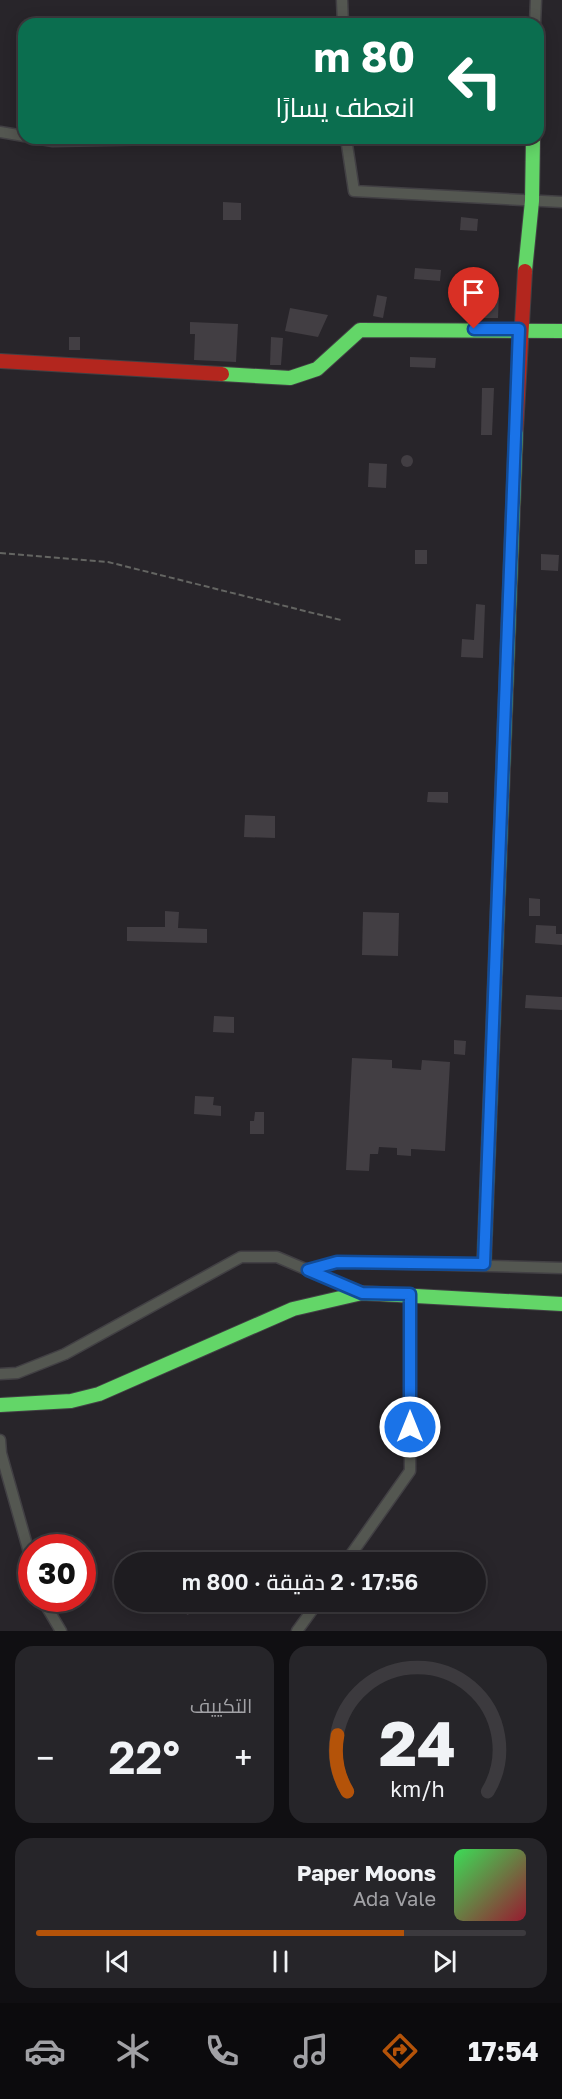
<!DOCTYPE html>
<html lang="ar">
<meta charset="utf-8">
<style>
:root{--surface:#1e1c20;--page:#262529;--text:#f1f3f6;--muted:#a1a1a5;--line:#3c3a3e;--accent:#b45309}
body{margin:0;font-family:"Golos Text",Cairo,sans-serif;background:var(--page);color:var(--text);direction:rtl;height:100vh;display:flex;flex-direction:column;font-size:22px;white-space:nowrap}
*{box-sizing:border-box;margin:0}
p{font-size:20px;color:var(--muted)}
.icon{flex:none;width:33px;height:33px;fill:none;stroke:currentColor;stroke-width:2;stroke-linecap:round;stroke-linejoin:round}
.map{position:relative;height:1631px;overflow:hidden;direction:ltr}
.sheet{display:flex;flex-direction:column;gap:15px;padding:15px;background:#100f12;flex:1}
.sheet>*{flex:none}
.hud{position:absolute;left:18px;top:18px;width:526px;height:126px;border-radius:18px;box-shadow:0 3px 15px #0003,0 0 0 2px var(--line);direction:rtl;background:#0b6e4f;color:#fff;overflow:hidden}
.speed{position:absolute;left:18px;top:1534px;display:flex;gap:12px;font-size:30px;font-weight:700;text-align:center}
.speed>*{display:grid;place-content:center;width:78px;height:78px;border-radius:50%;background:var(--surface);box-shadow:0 3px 15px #0003,0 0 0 2px var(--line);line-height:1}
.speed .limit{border:9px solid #d22;background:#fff;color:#111}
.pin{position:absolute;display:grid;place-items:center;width:51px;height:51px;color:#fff;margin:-62px -26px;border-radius:50% 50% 50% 0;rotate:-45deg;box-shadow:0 0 6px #0007}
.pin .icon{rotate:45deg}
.me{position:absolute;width:66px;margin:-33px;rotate:0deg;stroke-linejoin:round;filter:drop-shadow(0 0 4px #0008)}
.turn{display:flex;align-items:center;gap:21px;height:126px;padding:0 30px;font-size:27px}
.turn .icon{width:78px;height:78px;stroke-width:2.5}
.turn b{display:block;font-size:42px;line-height:51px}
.big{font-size:45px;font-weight:600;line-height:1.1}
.sheet .card{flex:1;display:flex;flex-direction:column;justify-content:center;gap:9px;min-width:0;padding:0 21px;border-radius:18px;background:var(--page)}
.sheet .dial{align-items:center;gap:0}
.dial svg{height:156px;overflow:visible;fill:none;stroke:var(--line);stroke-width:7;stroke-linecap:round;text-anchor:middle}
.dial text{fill:var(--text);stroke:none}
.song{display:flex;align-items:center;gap:18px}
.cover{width:72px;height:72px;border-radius:9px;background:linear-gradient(135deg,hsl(130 70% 55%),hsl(350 70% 35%))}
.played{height:6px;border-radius:3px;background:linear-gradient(90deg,var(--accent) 75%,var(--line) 75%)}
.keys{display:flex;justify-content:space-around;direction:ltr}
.heat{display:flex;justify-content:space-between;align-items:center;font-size:33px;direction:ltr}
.sheet .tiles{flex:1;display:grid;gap:15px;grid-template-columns:1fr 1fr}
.card:last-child{grid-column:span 2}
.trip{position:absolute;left:114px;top:1552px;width:372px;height:60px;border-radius:30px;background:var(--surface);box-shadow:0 3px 15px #0003,0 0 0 2px var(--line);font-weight:600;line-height:60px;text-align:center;direction:rtl}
.tab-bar{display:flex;height:96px;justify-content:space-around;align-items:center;background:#0c0b0d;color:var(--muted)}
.tab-bar .icon{width:42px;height:42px}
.tab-bar .active{color:var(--accent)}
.tab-bar b{font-size:27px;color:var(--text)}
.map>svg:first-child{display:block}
.building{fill:#423e43}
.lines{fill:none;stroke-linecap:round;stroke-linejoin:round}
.street-casing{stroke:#424044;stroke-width:13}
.fast-casing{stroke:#424044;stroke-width:16}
.jam-casing{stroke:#424044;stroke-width:16}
.path{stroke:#646562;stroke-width:2;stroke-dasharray:6 3;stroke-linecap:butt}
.street{stroke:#545751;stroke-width:10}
.fast{stroke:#63d668;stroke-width:14}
.jam{stroke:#b3261e;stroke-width:14}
.route-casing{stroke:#114b97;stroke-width:15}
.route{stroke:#1a73e8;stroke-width:10}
</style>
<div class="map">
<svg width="562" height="1631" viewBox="0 0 562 1631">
<rect width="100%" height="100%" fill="#28252a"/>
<g class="building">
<path d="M223,202L241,203V220H223Z"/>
<path d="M461,217L478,219L477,231L460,230Z"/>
<path d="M415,268L441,270L440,281L414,279Z"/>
<path d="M489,292H499L498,318H482L483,304L488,305Z"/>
<path d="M377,295L387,297L383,318L373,316Z"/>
<path d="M290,308L328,315L318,337L285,331Z"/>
<path d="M190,322L238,324L236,362L194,360L195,334H190Z"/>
<rect x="69" y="337" width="11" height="13"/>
<path d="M271,337L283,338L281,365H270Z"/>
<path d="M410,357L436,358L435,368L410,367Z"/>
<path d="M482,388H494L492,435H481Z"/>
<circle cx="407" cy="461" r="6"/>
<path d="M369,463L387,464L386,488L368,487Z"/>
<rect x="415" y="550" width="12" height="14"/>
<path d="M541,554L559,555L558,571L541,570Z"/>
<path d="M476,604L485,605L483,658L461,657L462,639L474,640Z"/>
<path d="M428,792H448V803L427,802Z"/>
<path d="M245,815L275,816V838L244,837Z"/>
<path d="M529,898L540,899V916H529Z"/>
<path d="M165,911L179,912L178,928L207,929V943L127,941V927H165Z"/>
<path d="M363,912L399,913L398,956L362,955Z"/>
<path d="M536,925L556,926V934H562V945L535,943Z"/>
<path d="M526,995L562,997V1010L525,1008Z"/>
<path d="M214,1016L234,1017V1033L213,1032Z"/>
<path d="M454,1040L466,1041L465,1055L454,1054Z"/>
<path d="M352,1058L392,1060V1068L421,1070L422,1060L450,1062L445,1151L411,1149V1156L397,1155V1148L379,1147L378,1154H370L369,1171L346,1170Z"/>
<path d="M195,1096L214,1097L213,1105L221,1106V1116L194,1114Z"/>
<path d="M255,1112H264V1134H250V1121H254Z"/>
<path d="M182,1602H196L188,1615L178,1609Z"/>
</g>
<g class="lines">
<defs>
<g id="street">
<path d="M342,0L343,24"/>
<path d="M535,24L536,0"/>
<path d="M0,132L24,136"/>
<path d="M35,138L53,141L213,138"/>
<path d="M346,138L354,191L562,202"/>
<path d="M308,1270L337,1262L562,1268"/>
<path d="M0,1374L17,1373L65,1354L241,1257H277L362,1293"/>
<path d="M0,1440L1,1453L32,1563"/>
<path d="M345,1563L410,1471V1294"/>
<path d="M42,1599L61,1631"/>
<path d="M297,1631L318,1602"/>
</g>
<g id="fast">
<path d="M525,271L532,201L533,138"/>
<path d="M222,374L290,378L317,369L360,330L562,331"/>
<path d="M484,1264L516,429"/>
<path d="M0,1405L71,1401L99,1394L293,1309L362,1293L562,1304"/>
</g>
<g id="jam">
<path d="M0,361L222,374"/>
<path d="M516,429L525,271"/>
</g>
</defs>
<use href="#street" class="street-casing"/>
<use href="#fast" class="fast-casing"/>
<use href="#jam" class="jam-casing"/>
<path class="path" d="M0,553L108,562L341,620"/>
<use href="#street" class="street"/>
<use href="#fast" class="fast"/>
<use href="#jam" class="jam"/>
</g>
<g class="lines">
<defs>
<path id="route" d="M410,1427V1294L362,1293L308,1270L337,1262L484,1264L519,329H474"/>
</defs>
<use href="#route" class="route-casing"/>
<use href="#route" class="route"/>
</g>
</svg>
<div class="speed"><div class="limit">30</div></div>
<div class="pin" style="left:474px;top:329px;background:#d93025"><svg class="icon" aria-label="arrive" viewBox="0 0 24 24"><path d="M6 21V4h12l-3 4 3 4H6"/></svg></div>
<svg class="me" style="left:410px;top:1427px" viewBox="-20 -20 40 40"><circle r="17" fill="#1a73e8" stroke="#fff" stroke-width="3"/><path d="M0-11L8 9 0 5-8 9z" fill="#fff"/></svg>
<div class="trip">17:56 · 2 دقيقة · 800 m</div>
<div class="hud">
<div class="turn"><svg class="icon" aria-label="left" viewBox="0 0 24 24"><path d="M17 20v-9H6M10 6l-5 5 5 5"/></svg><div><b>80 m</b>انعطف يسارًا</div></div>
</div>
</div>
<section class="sheet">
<div class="tiles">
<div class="card dial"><svg viewBox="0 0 100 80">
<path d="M14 69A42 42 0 1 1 86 69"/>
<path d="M14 69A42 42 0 0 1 9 40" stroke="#b45309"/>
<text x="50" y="56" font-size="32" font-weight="700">24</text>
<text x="50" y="72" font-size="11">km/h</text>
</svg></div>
<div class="card"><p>التكييف</p>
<div class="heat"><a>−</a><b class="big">22°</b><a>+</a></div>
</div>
<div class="card">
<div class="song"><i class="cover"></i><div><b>Paper Moons</b><p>Ada Vale</p></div></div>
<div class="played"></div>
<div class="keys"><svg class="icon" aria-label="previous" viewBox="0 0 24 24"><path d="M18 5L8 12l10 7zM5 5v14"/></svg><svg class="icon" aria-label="pause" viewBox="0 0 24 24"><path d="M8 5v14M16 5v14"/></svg><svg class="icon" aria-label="next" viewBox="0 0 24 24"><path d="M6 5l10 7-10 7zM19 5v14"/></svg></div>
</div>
</div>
</section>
<nav class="tab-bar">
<b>17:54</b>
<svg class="icon active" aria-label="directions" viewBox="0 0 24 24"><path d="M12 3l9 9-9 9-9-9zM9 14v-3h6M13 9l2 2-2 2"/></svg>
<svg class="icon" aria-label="music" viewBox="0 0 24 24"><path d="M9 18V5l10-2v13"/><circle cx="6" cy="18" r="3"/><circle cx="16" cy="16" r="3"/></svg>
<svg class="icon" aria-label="phone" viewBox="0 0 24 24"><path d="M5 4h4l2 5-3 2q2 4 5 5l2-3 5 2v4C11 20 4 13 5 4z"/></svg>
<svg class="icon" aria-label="climate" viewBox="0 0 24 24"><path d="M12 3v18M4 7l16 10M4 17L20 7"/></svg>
<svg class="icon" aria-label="car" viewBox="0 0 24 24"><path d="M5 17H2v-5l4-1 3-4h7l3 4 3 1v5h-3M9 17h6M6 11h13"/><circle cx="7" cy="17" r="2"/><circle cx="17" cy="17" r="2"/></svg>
</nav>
